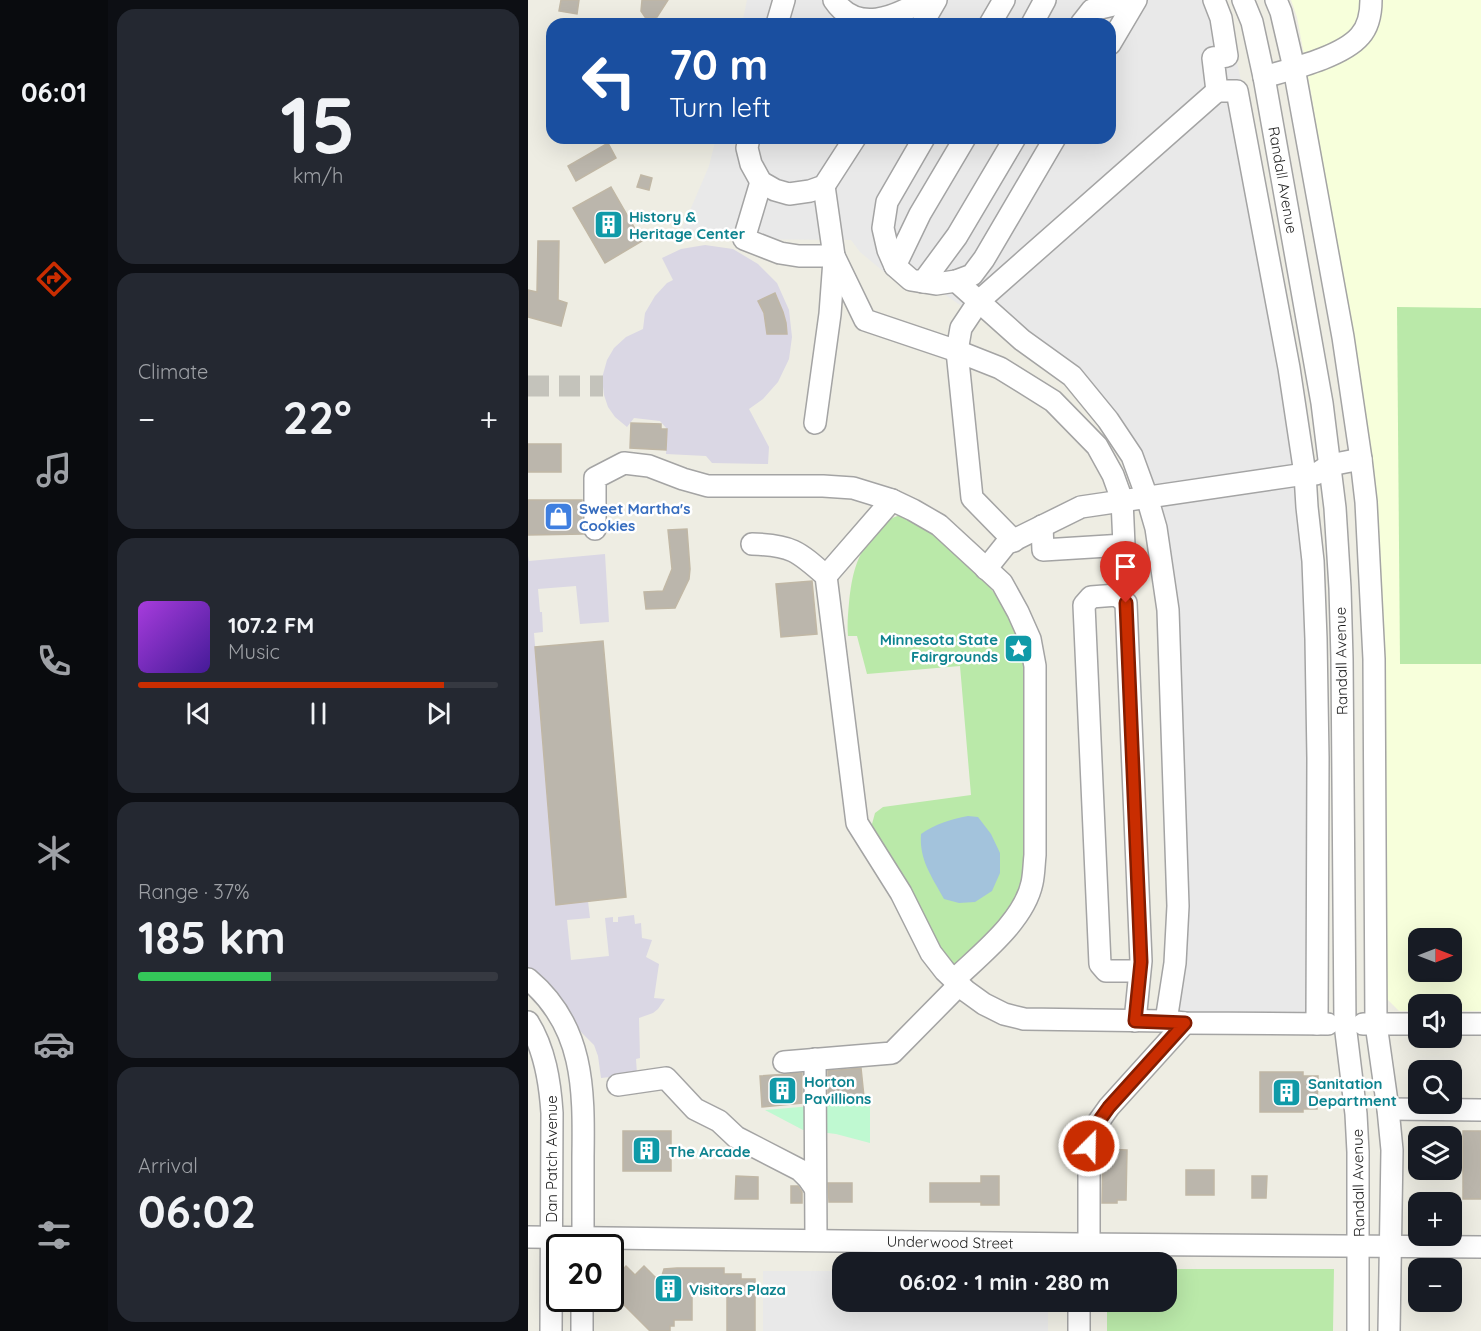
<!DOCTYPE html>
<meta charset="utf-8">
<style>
:root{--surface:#171b24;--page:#242831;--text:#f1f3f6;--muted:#9ea1a6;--line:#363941;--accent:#c92d01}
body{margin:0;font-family:Quicksand,sans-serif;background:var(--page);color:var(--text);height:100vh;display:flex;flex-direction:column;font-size:22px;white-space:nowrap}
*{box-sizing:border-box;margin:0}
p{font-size:20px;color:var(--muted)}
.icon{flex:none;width:33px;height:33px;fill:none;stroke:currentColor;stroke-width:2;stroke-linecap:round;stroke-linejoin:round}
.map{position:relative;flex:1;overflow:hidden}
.panel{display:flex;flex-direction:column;gap:9px;padding:9px;background:#0d0f14;width:420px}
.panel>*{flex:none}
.hud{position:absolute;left:18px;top:18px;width:570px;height:126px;border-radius:18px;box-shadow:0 6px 24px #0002;background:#1a4fa0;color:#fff;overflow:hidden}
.needle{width:39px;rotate:90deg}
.fabs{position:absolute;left:880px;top:928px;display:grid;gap:12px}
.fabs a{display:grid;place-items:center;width:54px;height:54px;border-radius:12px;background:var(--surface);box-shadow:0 6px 24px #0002;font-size:30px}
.speed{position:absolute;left:18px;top:1234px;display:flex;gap:12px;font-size:30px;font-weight:700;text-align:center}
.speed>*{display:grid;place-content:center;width:78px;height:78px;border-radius:50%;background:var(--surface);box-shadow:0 6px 24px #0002;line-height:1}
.speed .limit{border:3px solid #111;border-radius:9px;background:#fff;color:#111}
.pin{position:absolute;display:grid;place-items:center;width:51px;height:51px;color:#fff;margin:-62px -26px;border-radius:50% 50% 50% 0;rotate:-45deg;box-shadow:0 0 6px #0007}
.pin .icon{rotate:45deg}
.me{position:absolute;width:66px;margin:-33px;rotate:23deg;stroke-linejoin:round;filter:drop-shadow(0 0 4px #0008)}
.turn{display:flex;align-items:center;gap:21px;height:126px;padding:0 24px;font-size:27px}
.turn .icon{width:78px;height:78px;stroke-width:2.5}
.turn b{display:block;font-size:42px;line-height:51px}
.big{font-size:45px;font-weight:800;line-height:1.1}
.panel .widget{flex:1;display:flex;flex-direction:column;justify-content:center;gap:9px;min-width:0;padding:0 21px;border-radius:18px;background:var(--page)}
.panel .dial{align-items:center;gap:0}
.dial b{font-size:78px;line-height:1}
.song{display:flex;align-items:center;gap:18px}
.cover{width:72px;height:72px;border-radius:9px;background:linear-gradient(135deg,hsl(280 70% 55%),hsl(260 70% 35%))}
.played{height:6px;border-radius:3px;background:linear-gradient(90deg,var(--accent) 85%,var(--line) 85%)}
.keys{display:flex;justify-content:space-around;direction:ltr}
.heat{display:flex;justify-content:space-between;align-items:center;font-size:33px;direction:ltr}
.charge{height:9px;border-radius:4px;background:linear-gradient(90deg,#34c759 37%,var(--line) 0)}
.trip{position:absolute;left:304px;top:1252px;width:345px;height:60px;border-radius:18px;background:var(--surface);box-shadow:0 6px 24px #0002;font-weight:800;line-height:60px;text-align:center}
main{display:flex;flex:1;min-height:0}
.tabs{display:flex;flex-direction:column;width:108px;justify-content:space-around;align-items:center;background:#090b0e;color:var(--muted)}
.tabs .icon{width:42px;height:42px}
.tabs .active{color:var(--accent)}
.tabs b{font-size:27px;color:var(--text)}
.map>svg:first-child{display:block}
.education{fill:#f7ffdb;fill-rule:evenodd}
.grass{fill:#bae9a9}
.park{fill:#bff9d1}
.parking{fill:#e9e9e9}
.plaza{fill:#dad7e4}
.water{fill:#a3c3dc}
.building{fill:#bbb6ac;stroke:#c0b7a5;stroke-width:1.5}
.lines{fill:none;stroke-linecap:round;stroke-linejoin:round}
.minor-tunnel{stroke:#c4c3bb;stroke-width:21;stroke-dasharray:21 10;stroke-linecap:butt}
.minor-casing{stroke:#a4a4a4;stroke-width:24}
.minor{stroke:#fff;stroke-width:21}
.route-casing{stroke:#831d01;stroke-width:15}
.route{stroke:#c92d01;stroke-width:10}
.labels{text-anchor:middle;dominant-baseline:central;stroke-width:5;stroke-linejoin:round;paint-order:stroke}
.street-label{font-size:15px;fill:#1d1d1d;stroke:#fff}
.culture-label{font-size:15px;font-weight:bold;fill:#0d838f;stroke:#fff;text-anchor:start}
.shop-label{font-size:15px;font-weight:bold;fill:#366cbe;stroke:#fff;text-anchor:start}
</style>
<main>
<nav class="tabs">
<b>06:01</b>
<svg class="icon active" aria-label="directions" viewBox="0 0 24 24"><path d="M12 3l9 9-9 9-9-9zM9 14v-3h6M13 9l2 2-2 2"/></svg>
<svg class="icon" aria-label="music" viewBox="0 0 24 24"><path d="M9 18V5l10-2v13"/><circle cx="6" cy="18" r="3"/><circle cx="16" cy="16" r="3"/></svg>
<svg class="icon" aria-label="phone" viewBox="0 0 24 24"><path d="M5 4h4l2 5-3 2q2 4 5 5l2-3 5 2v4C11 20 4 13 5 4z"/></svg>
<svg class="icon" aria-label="climate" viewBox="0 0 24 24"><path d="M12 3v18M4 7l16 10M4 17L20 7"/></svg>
<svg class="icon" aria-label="car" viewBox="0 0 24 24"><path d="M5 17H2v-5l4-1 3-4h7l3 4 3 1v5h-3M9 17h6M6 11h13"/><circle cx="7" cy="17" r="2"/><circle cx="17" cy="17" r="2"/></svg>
<svg class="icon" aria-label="filters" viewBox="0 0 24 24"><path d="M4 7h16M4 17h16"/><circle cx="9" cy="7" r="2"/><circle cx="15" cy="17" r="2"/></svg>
</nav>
<section class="panel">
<div class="widget dial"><b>15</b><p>km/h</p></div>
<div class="widget"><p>Climate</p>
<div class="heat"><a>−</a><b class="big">22°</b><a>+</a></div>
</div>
<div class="widget">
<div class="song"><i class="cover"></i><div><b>107.2 FM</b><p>Music</p></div></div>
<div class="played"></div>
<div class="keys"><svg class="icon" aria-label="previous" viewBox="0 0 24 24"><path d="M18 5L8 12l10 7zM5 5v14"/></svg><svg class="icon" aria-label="pause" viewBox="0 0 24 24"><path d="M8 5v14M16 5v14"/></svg><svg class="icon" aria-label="next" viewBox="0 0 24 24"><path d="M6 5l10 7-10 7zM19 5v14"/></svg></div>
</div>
<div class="widget"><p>Range · 37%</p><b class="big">185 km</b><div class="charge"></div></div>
<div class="widget"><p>Arrival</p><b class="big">06:02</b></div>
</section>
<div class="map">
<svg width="953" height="1331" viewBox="0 0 953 1331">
<rect width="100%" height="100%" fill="#eeede3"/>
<path class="education" d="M763,0H953V1011H924V1005H891V1011H871L859,999L854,610L841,437L782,87L769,17ZM891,939H924V972H891Z"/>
<g class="grass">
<path d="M869,307L953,308V664H872Z"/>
<path d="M374,515L395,524L451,573L479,610L492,642L499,670L498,874L487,907L430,965H425L411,951L346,832L344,824L347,813L355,807L443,795L432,666L339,674L329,636H320C319,625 320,614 321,603C324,575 328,555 347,533C356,524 361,517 374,515Z"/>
<path d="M639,1269H806L805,1331H579V1302H639Z"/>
</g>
<path class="park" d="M342,1101V1143L308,1134L275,1130L237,1110Z"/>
<g class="parking">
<path d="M219,0H694L698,11L716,95L786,493L794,1013L637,1012L644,921L628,600L620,537L594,450L565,405L478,337L386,273L356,272L332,252L323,240L185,239L151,236L181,166L188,138H582V24H214Z"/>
<path d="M235,1271H315V1302H520V1331H235Z"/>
</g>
<g class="plaza">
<path d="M177,245L205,249L230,264L249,283L261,310L264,337L261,359L250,382L235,399L221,409L241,447L240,464L184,463L178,456L138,454L139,429L132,421L106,418L99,427L87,417L80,407L76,395L74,378L79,360L86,348L98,337L115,329L117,313L127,296L139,283L145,280L134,258L153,249Z"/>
<path d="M77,554L81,622L52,624L48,586L10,589L12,612H14L15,632L6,633L28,904L60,901L62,918L39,920L43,960L81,956L77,918L85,917V922H90V917L106,915L107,924L113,923L114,938L124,940L118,957L131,964L126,998L137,999L130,1009L125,1013L111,1018L112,1058L108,1059L109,1074L73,1078L70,1056L66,1045L53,1032L37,1004L30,996L7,972L0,968V556L1,561Z"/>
</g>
<path class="water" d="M440,816L450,817L463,834L472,853V873L464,891L447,902L431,903L416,899C404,877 391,860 393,834C407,824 423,819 440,816Z"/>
<g class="building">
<path d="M33,0H51L49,14L31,11Z"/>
<path d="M114,0H140L129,17L122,18L117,17L113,11Z"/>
<path d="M80,143L88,158L48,181L40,166Z"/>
<path d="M113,175L124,178L121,190L109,187Z"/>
<path d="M83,187L114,241L77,263L45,208Z"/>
<path d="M10,241H31L30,300L39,303L33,326L0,317V290L9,292Z"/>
<path d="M247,293L255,312L258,323L259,334H239L236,313L230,301Z"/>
<path d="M103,423L133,424V429H139L138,450L102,448Z"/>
<rect x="0" y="444" width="33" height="28"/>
<path d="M0,500H54V529L56,534L0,535Z"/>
<path d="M159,529L162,569L161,579L147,608L118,609L116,592L135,591L144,569L140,530Z"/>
<path d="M284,581L289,634L253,637L248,584Z"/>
<path d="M75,641L98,897L28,905L7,647Z"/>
<path d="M333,1068L336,1097L300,1100V1071Z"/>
<path d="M732,1072H775V1076H790L789,1109H775V1112H732Z"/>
<path d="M274,1073V1103L234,1107L232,1076Z"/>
<rect x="95" y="1131" width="48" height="40"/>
<rect x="935" y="1131" width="18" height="68"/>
<path d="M575,1149L599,1150L598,1200H589V1203H574Z"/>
<rect x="658" y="1170" width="28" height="25"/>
<path d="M208,1176L230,1177V1199H207Z"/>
<path d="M453,1176H471V1205H453V1202H402V1183H453Z"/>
<path d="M724,1176H739L738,1198H724Z"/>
<path d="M300,1183H324V1202H301Z"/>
<path d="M263,1186H270L274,1192V1203H263Z"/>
<path d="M98,1266L107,1275L116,1266L132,1282L136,1269L149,1268H196V1274H213V1279H227V1331H199V1293H164V1320H146V1326H142V1331H122L86,1295L95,1286L87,1278Z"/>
</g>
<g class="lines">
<path class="minor-tunnel" d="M0,386H75"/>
<defs>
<g id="minor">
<path d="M306,0C329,34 367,17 396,0"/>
<path d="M686,0L693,18L699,56L685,58L689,91H709L761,368L777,474L779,507L785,561L788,639L790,758L789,1024"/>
<path d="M715,0L724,22L736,77L794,403L807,508L812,588L814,659L817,1024L828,1114L830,1152V1331"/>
<path d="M748,0L753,12L766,68L815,337L833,459L838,502L846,659L848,1024L860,1109L864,1150L861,1331"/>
<path d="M249,24L256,0"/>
<path d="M394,24L408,0"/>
<path d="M462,24L476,0"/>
<path d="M504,24L517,0"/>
<path d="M553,24L564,10L606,0"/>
<path d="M582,44L608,0"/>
<path d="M736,77C763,69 814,57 832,36C841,26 843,13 843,0"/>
<path d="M221,138L219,148L223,164L233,182L247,190L261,194L282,191L296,186L327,138"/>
<path d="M396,138L359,202L355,228L360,250L367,266L383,280L408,284L428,281L444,275L456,259L527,138"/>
<path d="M233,182L216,239L252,253L271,256H306L296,186"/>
<path d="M306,256L337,320L429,351L433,328L451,301L689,91"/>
<path d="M367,266L392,214L437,138"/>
<path d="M428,281L494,340L544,376L580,420L604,456L619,497L628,528L640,610L650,906L647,963L638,1021"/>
<path d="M395,282L429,236L487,138"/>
<path d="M287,423L302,314L306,260"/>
<path d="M67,529V478L96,463L121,466L155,479L180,486H295L325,488L364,500L385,510L411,525L474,583L490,612L502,639L507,666V855C506,864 506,874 504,883C496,921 453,954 426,980"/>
<path d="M486,541L444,498L429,351L472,368L525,401L569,446L585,475L594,500L596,545L515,550L514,526"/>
<path d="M224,544C263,545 270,551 298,576L329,823L373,893L403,953L417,971L438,991L456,1004L476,1014L496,1019L638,1021L657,1023L800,1024"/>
<path d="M458,569L478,544L553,507L777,474H788L802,465L833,459"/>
<path d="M298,576L364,500"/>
<path d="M0,979C56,1026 56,1088 55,1156C55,1187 55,1217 55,1248"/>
<path d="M607,1021L613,961L598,603L589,595L563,597L556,605L572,964L578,971H612"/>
<path d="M0,1022C17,1049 22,1082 24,1113L23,1331"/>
<path d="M835,1024H891"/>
<path d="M924,1024H953"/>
<path d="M287,1059L288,1240"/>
<path d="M256,1062L364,1053L431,985"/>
<path d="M90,1085L138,1078L167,1109L191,1121L208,1137L272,1170L280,1178L287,1188"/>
<path d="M860,1109L953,1110"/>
<path d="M0,1237L551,1244L953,1247"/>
<path d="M561,1244V1146L566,1128L581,1107L657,1023"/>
<path d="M54,1331V1299"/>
<path d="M551,1331V1302"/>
</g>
</defs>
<use href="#minor" class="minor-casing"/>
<use href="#minor" class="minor"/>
</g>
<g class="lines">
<defs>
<path id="route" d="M561,1146L566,1128L581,1107L657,1023L607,1021L613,962L598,603"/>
</defs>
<use href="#route" class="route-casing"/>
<use href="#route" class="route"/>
</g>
<defs>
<symbol id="building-square" viewBox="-11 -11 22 22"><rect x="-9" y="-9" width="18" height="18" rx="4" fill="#0f9aa8" stroke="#fff"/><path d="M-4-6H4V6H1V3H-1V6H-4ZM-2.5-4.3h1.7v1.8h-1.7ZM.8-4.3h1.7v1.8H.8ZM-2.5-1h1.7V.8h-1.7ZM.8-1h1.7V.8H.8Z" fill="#fff"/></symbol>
<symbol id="shop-square" viewBox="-11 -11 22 22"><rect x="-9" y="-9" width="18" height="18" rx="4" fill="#3f7fe0" stroke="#fff"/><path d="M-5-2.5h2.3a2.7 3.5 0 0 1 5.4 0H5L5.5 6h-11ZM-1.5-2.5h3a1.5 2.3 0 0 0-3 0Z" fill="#fff"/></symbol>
<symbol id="sight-square" viewBox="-11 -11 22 22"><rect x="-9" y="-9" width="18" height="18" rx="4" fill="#0f9aa8" stroke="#fff"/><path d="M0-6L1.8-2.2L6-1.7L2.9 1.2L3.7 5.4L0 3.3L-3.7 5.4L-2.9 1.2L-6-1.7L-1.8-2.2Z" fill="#fff"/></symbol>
</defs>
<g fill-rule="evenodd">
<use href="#building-square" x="64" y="208" width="33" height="33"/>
<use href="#shop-square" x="14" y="500" width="33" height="33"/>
<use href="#sight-square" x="474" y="632" width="33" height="33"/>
<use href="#building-square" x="238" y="1074" width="33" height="33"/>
<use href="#building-square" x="742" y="1076" width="33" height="33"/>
<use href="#building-square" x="102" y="1134" width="33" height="33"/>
<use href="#building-square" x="124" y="1272" width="33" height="33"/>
</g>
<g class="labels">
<g class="street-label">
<text transform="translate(755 180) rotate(80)">Randall Avenue</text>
<text transform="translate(813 661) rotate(-91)">Randall Avenue</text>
<text transform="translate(23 1159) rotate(-90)">Dan Patch Avenue</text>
<text transform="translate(830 1183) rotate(-91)">Randall Avenue</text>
<text transform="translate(422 1242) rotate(1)">Underwood Street</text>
</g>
<g class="culture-label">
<text x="101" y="216">History &amp;<tspan x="101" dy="17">Heritage Center</tspan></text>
<text x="470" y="639" text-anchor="end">Minnesota State<tspan x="470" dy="17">Fairgrounds</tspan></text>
<text x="276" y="1081">Horton<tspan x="276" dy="17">Pavillions</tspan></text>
<text x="780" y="1083">Sanitation<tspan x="780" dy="17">Department</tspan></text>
<text x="140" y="1151">The Arcade</text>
<text x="161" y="1289">Visitors Plaza</text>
</g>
<g class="shop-label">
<text x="51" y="508">Sweet Martha's<tspan x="51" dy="17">Cookies</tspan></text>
</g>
</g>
</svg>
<div class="fabs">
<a><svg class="needle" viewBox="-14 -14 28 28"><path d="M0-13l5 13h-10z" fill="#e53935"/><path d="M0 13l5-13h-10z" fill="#9ea1a6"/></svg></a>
<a><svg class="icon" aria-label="sound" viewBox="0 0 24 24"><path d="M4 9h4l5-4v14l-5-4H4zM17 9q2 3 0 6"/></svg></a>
<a><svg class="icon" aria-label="search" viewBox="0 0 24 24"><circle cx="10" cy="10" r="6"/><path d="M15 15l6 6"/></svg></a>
<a><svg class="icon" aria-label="layers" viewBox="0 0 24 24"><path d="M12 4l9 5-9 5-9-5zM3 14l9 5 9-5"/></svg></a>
<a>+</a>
<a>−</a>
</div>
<div class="speed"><div class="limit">20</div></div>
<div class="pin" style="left:598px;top:603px;background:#d93025"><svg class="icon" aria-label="arrive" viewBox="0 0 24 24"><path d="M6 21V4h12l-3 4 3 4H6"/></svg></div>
<svg class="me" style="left:561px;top:1146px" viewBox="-20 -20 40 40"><circle r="17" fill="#c92d01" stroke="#fff" stroke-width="3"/><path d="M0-11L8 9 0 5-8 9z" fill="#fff"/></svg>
<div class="trip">06:02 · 1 min · 280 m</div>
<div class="hud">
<div class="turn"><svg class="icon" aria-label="left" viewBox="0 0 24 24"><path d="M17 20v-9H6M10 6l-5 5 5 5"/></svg><div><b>70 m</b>Turn left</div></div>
</div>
</div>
</main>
